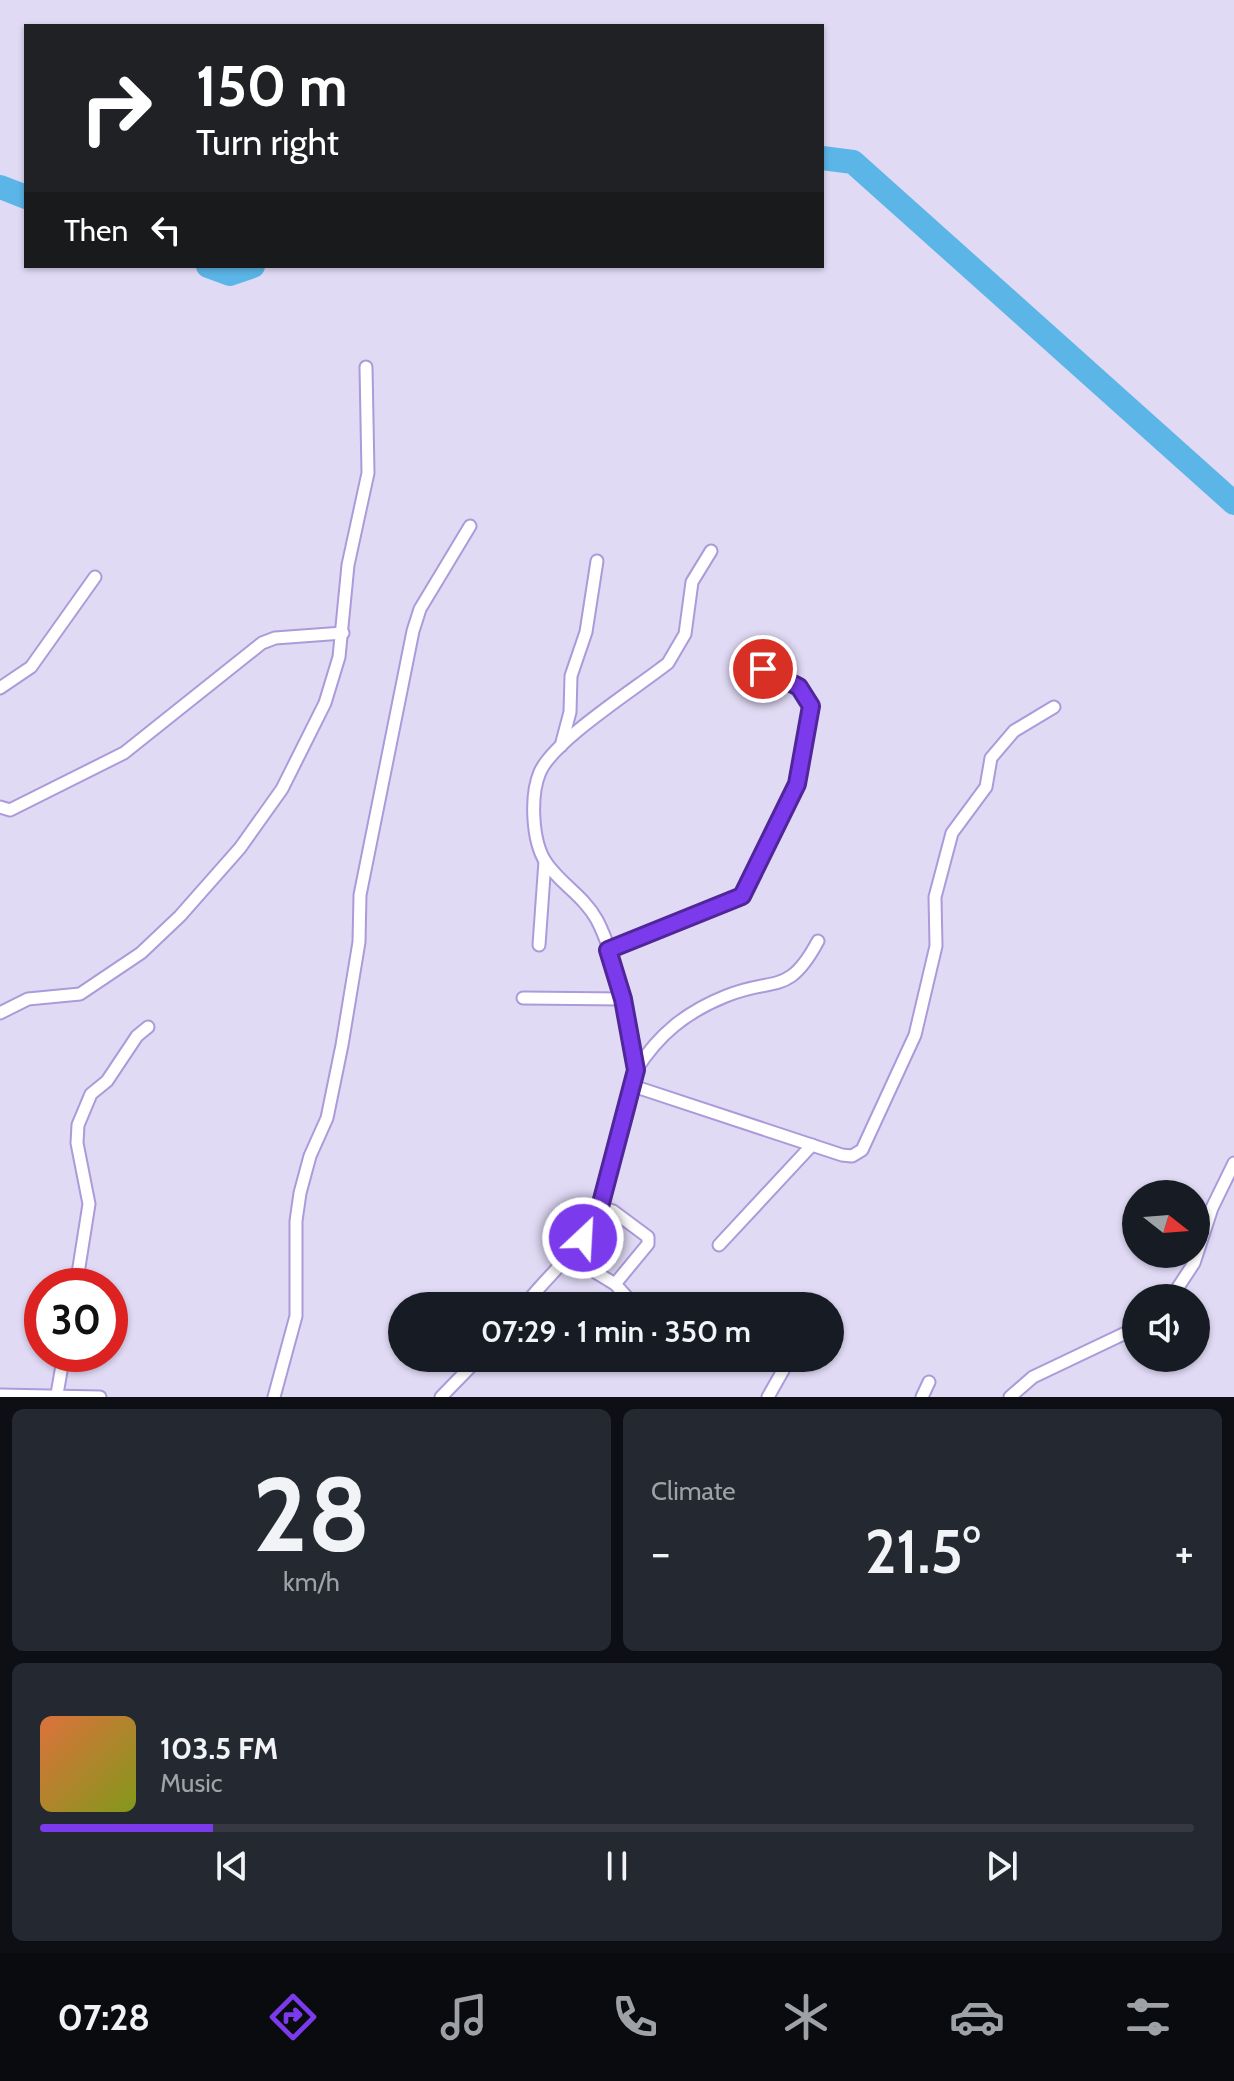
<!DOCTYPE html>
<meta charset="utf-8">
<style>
:root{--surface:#171b24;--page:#242831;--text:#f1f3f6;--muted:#9ea1a6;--line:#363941;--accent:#7c3aed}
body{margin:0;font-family:Cabin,sans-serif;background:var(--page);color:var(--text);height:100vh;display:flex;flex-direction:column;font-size:30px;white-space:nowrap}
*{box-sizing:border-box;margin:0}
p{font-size:26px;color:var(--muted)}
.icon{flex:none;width:44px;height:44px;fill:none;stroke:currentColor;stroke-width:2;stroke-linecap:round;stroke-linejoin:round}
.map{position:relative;height:1397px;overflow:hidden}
.panel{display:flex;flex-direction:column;gap:12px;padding:12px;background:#0d0f14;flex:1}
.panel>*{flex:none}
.banner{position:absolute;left:24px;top:24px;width:800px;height:244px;border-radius:0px;box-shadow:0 2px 6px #0004;background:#202124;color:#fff;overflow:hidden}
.needle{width:52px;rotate:107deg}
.buttons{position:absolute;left:1122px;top:1180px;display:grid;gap:16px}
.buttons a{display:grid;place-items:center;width:88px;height:88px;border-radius:50%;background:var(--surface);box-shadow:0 2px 6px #0004;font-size:40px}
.speed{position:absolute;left:24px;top:1268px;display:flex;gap:16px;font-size:40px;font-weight:700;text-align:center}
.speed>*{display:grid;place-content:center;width:104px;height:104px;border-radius:50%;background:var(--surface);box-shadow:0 2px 6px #0004;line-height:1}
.speed .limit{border:12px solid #d22;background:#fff;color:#111}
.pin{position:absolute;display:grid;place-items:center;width:68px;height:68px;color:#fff;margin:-34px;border:4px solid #fff;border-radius:50%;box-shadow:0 2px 8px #0007}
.me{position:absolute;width:88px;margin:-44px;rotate:25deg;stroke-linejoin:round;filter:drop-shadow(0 0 6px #0008)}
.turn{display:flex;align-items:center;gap:28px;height:168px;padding:0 40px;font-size:36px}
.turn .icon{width:104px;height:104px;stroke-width:2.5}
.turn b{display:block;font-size:56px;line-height:68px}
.then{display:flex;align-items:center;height:76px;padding:0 40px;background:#0003;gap:16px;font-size:30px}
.big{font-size:60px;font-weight:600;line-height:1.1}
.panel .card{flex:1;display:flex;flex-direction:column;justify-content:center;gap:12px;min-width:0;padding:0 28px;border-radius:12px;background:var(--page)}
.panel .dial{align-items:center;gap:0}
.dial b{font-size:104px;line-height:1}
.song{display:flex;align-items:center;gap:24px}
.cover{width:96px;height:96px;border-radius:12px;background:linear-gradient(135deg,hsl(20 70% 55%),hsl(70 70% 35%))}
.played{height:8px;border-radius:4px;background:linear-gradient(90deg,var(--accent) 15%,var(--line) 15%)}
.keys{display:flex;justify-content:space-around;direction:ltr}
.heat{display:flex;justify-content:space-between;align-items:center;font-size:44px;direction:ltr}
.panel .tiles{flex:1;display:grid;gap:12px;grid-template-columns:1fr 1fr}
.card:last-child{grid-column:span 2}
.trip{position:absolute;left:388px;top:1292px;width:456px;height:80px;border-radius:40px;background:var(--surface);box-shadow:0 2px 6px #0004;font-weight:600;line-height:80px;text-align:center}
.dock{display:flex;height:128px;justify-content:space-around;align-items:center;background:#090b0e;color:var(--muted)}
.dock .icon{width:56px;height:56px}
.dock .current{color:var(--accent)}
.dock b{font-size:36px;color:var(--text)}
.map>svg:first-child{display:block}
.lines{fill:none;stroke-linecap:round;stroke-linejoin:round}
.river{stroke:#5bb5e7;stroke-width:24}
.street-casing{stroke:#ab9bd9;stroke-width:15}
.street{stroke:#fff;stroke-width:11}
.route-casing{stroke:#51269a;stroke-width:20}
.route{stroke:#7c3aed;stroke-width:14}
</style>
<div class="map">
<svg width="1234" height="1397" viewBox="0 0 1234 1397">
<rect width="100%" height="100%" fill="#e0daf5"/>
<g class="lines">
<g class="river">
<path d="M822,158L853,162L1234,503"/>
<path d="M0,187L26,197"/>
<path d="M208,266L230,274L253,266"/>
</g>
<defs>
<g id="street">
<path d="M0,688L31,667L95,577"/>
<path d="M561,746L570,712L571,676L586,632L597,561"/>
<path d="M0,807L10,810L124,753L262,643L275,638L343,633"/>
<path d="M539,945L545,861"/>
<path d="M608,950L737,900L746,892L797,784L811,706L799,687L763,669"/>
<path d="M523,998L623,999"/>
<path d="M0,1013L28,999L80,994L141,953L180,916L240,848L282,789L325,703L339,657L348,565L368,473L366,367"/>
<path d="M636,1070C659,1034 686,1012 726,996C775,976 788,997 818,941"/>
<path d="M633,1086L842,1155L852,1156L862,1150L915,1035L936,946L935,897L952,833L986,787L991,758L1014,731L1054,707"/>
<path d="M600,1207L613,1211L648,1237V1244L615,1284"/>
<path d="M719,1245L812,1145"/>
<path d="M567,1255L615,1284L635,1306"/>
<path d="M76,1286L89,1204L77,1143L78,1125L91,1094L107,1081L137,1036L148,1027"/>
<path d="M1171,1298L1194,1263L1212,1208L1234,1163"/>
<path d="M524,1306C542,1282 566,1262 583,1237C599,1215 634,1101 635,1072C637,1037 613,951 597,920C584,896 559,883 545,861C532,840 530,795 540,772C554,740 638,687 668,663L685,634L692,582L711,551"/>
<path d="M57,1394L64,1354"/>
<path d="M0,1395L100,1397"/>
<path d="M274,1397L296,1316V1221L300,1193L310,1156L327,1118L342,1045L359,942L360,895L413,631L420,609L470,526"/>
<path d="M441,1397L479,1358"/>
<path d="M768,1397L790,1358"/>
<path d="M922,1397L929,1382"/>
<path d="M1010,1397L1033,1377L1136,1328"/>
</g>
</defs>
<use href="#street" class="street-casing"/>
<use href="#street" class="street"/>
</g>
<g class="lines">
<defs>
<path id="route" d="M583,1238L600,1207L636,1070L623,999L608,950L742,896L797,784L811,706L799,687L763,669"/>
</defs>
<use href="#route" class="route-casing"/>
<use href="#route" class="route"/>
</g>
</svg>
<div class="buttons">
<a><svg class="needle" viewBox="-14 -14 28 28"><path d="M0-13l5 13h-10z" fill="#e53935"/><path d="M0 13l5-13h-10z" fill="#9ea1a6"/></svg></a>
<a><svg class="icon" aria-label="sound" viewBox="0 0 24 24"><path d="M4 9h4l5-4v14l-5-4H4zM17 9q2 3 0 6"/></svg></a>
</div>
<div class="speed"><div class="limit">30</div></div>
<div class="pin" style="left:763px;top:669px;background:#d93025"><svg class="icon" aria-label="arrive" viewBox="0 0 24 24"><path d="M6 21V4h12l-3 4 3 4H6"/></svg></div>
<svg class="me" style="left:583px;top:1238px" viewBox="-20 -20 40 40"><circle r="17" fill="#7c3aed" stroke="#fff" stroke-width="3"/><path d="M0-11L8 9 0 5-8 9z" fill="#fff"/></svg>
<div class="trip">07:29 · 1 min · 350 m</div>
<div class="banner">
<div class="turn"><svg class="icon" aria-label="right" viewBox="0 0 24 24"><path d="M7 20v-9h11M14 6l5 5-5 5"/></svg><div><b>150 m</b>Turn right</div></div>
<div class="then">Then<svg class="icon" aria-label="left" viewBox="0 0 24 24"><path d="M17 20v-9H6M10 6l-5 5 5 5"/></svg></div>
</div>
</div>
<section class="panel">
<div class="tiles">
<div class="card dial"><b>28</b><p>km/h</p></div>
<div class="card"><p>Climate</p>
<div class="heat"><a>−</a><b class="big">21.5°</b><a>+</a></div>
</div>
<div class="card">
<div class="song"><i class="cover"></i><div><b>103.5 FM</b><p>Music</p></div></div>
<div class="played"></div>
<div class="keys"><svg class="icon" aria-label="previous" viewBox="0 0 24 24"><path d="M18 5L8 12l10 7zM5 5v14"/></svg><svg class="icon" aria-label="pause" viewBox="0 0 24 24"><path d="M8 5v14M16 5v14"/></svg><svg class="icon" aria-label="next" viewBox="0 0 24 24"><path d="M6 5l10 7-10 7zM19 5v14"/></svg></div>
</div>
</div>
</section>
<nav class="dock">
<b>07:28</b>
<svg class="icon current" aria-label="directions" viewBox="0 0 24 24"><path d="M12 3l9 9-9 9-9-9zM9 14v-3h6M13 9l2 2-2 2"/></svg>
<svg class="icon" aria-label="music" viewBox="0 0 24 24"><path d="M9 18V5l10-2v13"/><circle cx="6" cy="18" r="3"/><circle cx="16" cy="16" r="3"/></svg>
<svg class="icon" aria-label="phone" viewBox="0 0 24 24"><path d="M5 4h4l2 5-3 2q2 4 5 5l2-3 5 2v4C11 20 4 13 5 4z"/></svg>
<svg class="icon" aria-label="climate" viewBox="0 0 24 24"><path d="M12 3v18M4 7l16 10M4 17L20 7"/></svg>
<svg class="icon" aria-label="car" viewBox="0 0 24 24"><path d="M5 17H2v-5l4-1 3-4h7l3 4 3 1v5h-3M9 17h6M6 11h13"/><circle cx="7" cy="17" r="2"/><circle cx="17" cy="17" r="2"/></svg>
<svg class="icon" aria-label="filters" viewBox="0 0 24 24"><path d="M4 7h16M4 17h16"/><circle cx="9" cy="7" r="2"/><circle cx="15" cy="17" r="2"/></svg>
</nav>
